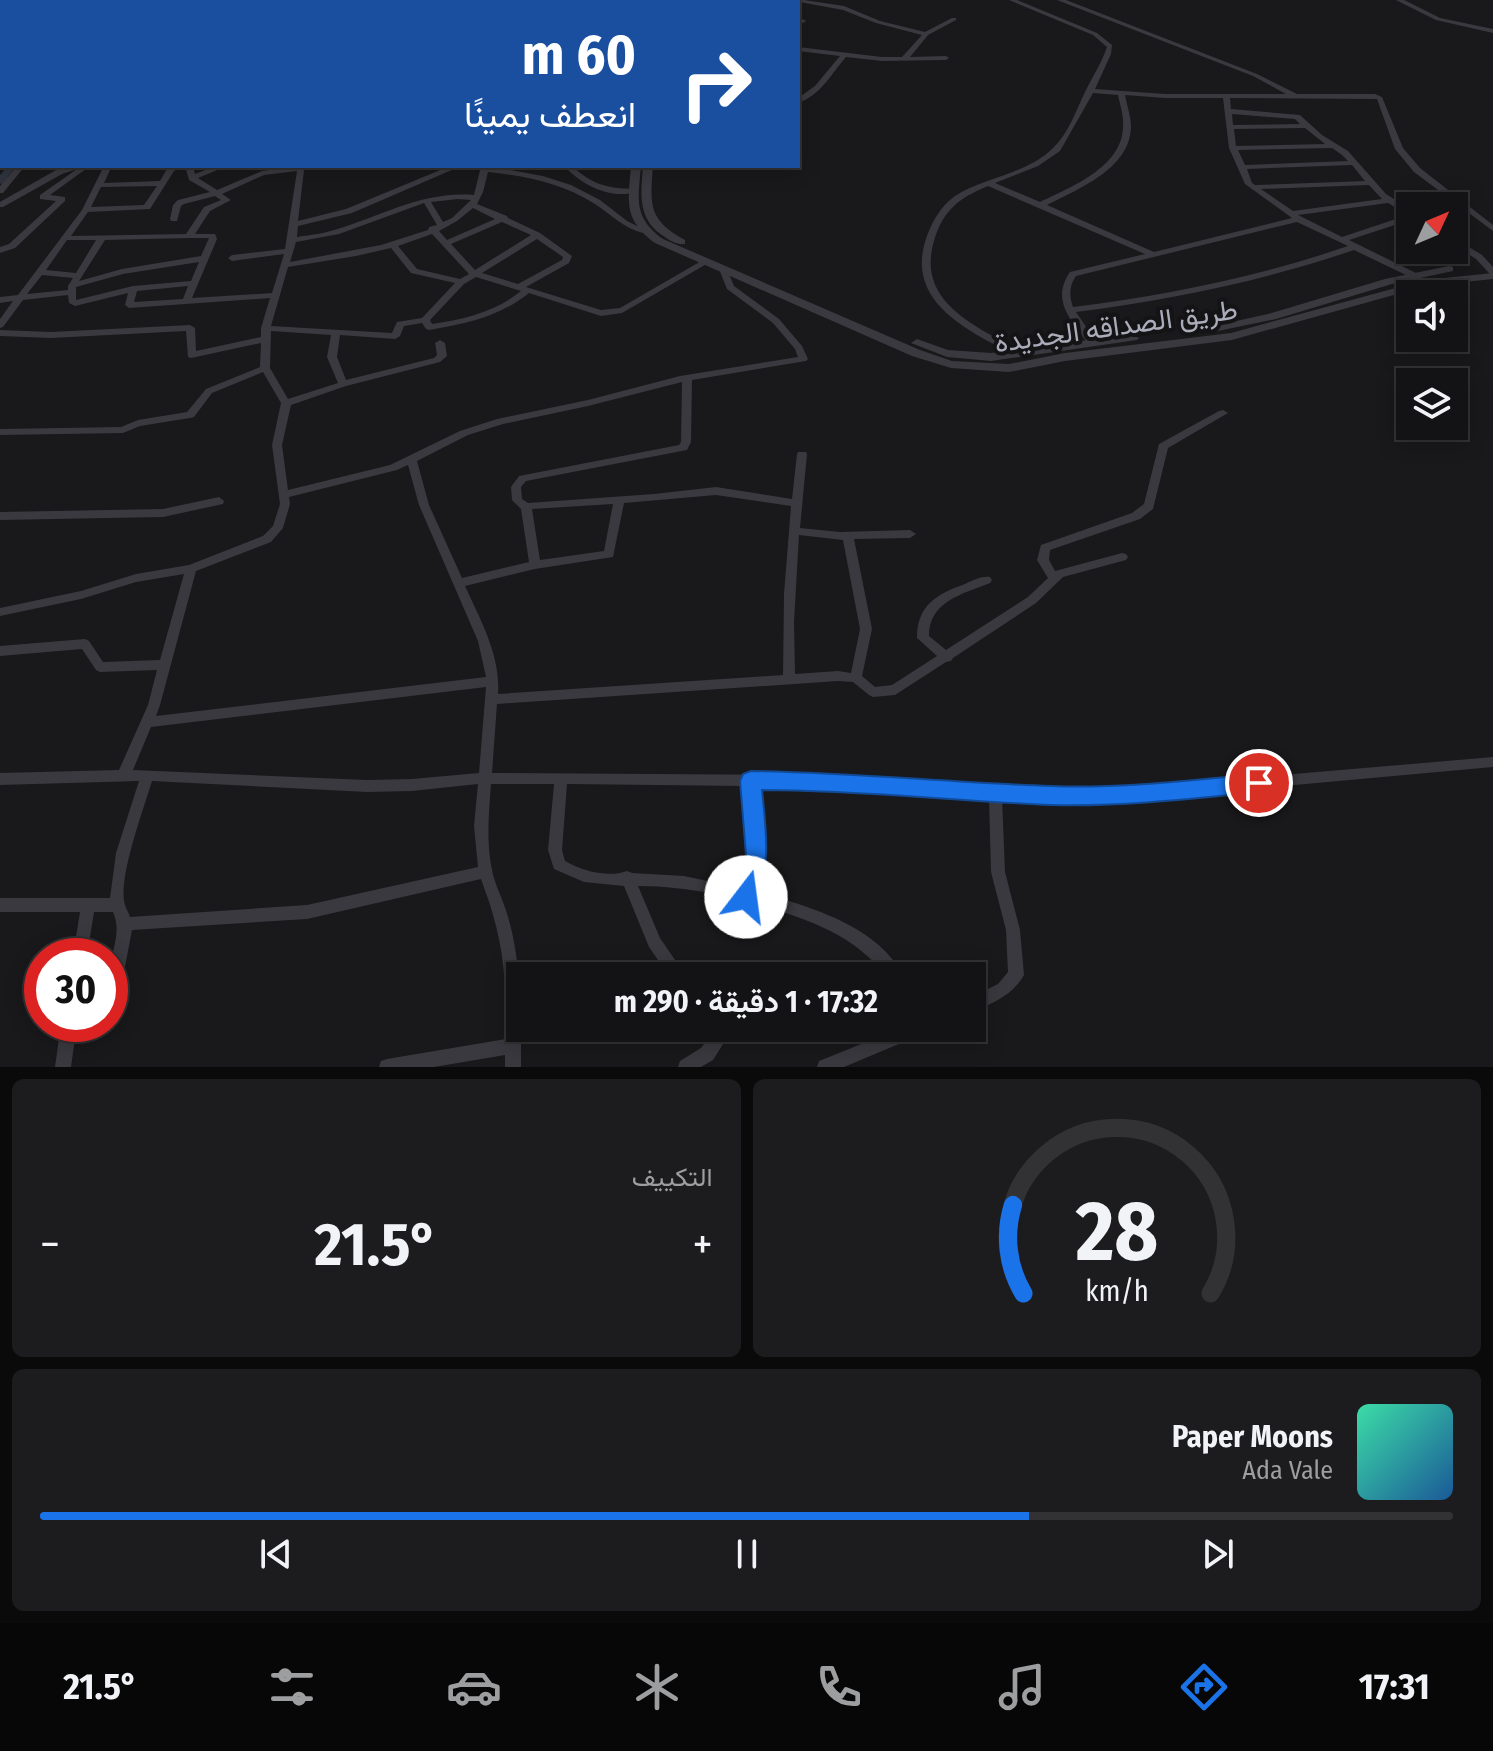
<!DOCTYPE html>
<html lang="ar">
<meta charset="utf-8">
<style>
:root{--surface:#131214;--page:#1c1b1d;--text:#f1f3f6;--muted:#9d9ea0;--line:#323234;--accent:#1a73e8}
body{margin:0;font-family:"Fira Sans Condensed",Vazirmatn,sans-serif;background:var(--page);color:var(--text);direction:rtl;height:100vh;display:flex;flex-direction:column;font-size:30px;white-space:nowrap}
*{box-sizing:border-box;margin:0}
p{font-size:26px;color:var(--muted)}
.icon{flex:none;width:44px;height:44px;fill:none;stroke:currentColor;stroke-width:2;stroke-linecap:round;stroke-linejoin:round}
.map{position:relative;height:1067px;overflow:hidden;direction:ltr}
.sheet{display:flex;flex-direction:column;gap:12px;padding:12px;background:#0a0a0b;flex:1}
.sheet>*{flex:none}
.banner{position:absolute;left:0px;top:0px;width:800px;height:168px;box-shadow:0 4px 20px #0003,0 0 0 2px var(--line);direction:rtl;background:#1a4fa0;color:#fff;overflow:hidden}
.needle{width:52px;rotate:46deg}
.controls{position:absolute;left:1396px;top:192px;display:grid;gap:16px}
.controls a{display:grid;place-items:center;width:72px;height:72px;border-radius:0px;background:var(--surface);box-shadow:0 4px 20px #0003,0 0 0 2px var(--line);font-size:40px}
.speed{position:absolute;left:24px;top:938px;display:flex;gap:16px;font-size:40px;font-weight:700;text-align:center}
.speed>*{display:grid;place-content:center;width:104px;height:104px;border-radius:50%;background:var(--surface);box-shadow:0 4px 20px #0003,0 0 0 2px var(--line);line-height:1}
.speed .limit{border:12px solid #d22;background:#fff;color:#111}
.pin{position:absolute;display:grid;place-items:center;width:68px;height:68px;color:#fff;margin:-34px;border:4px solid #fff;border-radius:50%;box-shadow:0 2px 8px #0007}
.me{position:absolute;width:88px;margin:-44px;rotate:15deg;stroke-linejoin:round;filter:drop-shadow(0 0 6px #0008)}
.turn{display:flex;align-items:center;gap:28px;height:168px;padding:0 32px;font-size:36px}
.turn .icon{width:104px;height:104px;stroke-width:2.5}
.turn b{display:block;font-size:56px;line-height:68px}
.big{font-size:60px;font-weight:700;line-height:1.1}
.sheet .card{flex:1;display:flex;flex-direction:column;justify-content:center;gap:12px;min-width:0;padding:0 28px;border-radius:12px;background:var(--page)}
.sheet .dial{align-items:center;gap:0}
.dial svg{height:208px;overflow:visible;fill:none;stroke:var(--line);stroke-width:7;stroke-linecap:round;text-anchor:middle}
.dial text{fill:var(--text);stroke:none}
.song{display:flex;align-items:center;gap:24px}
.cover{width:96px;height:96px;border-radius:12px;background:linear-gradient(135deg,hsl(160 70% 55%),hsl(210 70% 35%))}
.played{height:8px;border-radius:4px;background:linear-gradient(90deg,var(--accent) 70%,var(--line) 70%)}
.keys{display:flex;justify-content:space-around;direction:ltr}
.heat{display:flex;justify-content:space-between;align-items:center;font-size:44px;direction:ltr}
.sheet .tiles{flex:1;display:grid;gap:12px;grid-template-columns:1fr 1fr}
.card:last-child{grid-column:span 2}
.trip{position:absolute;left:506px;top:962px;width:480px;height:80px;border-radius:0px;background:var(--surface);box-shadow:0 4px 20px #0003,0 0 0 2px var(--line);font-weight:700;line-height:80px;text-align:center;direction:rtl}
.dock{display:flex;height:128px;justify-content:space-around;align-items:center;background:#080708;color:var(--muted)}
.dock .icon{width:56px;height:56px}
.dock .on{color:var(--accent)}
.dock b{font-size:36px;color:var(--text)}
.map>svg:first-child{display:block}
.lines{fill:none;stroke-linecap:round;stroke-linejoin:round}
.canal{fill:#2e333e;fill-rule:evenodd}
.minor{fill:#3a393f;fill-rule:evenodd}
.tertiary{fill:#3a393f;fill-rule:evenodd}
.route{fill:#1a73e8;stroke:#114b97;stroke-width:2}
.labels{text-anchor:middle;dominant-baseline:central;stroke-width:8;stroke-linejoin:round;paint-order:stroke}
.street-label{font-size:28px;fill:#abacba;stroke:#141315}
</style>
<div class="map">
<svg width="1493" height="1067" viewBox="0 0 1493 1067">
<rect width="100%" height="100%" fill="#19181a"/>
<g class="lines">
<g class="canal">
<rect x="0" y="20" width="2" height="6"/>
<path d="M8,166H16L3,183L0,184V175Z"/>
</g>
<g class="minor">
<path d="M33,0H41L39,2H31Z"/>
<path d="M66,0H74L72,2H64Z"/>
<path d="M118,0H126L128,2H120Z"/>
<path d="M190,0H198L200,2H192Z"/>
<path d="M238,0L249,2H235Z"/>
<path d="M282,0H289L291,2H284Z"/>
<path d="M320,0H326L328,2H322Z"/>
<path d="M421,0H428L430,2H423Z"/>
<path d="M451,0H459L456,2H448Z"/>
<path d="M667,0H675L672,2H664Z"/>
<path d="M758,0H766L763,2H755Z"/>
<path d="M789,0H804L844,6L880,21L925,32L952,18H956V20L928,35L910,57L946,56L949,58L946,60L882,61L846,57C831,74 821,95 798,103V98L815,86L840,56L798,51V47L882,57H902L922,35L876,23L843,10Z"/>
<path d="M1009,0H1017L1097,33L1112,45L1111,54L1095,89L1165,94H1286L1253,76L1057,0H1066L1257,74L1297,94H1375L1382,97L1403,148L1420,168L1493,225V231L1414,172L1395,149L1377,99L1230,98L1231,109L1300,115L1322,135L1348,151L1386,194L1410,209V220L1349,240L1416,273V277H1410L1354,250C1263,281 1171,300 1076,312L1097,343L1092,346L1089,345C1072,321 1050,301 1070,272L1145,254L988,186C959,198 943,210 934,241C920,288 952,313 989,334C1000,340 1012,345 1022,353L1017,356L1014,355C969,331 907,303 925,242C930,225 940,206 955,196C985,177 1027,174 1053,148C1069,133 1077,108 1086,90C1093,76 1102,62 1107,47L1093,35ZM1093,93L1118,95C1120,105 1124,116 1123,126C1123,167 1071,187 1040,202L995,183L1038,166L1060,151ZM1125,95L1165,98H1223L1229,148L1245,184L1292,218L1154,252L1047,205C1078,189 1130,169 1131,127C1131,116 1127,106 1125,95ZM1232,114L1295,119L1300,124L1233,125ZM1305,128L1325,144L1236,146L1234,129ZM1332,148L1342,155L1348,161L1245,165L1238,150ZM1352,165L1365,181L1255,185L1252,183L1247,169ZM1369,185L1382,199L1293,211L1261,189ZM1388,203L1408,215L1342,237L1298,215ZM1297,222L1348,246C1258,277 1167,295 1073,307C1069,295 1069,286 1076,276Z"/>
<path d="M1396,0H1404L1440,18L1493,29V33L1436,20Z"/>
<rect x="0" y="12" width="2" height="4"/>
<path d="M798,18L805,20L806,21L803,23L798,22Z"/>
<path d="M17,166H25L3,193H0V186Z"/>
<path d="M71,166H90L50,195L65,197V201L15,248L0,253V247L9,244L56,201L40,199V195L77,169L62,174L3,207H0V202L56,170Z"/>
<path d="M104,166H112L104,183L160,181L168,167L184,166L174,171L150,209L88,212L71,236L186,234L204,207L221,200L215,196L184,204L181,206L177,221H171L170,219L173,205L178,200L210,192L189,180L185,166H193L195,174L216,166H227L198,178L217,190L262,171L297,166H318L304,170L298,221L346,209L450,166H461L352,213L298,226L297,237C309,235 322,234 334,230C383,216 421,191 474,195L481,166H489L543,176L571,185L600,200L627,221L647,231L643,233C623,228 612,215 595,204C562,183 526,176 488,172L483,192L477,204L507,216L508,218L540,233L572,256L569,263L526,287L601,310L620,308L703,260H709L710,262L622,313L601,316L529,293C499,317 466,324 429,330L426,329L422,323L404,326L400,336L395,339L340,335L337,357L346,380L434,358L437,355L435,343L440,340L445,343L447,356L440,362L346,386L291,405L282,445L288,490L390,465L460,431L497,419L588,400L680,376L798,357L795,349L773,323L727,289L719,269L723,266L726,267L734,286L779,319L802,346L808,359L806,361L692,380L691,442L687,450L526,481L521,487L522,499L528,503L654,494L716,487L792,499L797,454L798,452H806L807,454L800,528L840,532L910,530L916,534L910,538L854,539L872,629L862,676L875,687L892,685L937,656L917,638C917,605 937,594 965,584C974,580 981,576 990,577L992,580L990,583C963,594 929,601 929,636L946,650L1028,597L1048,578L1037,560L1041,545L1132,513L1144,504L1159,444L1219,411L1223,410L1228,413L1168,448L1153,509L1140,519L1050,550L1049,560L1055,571L1122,553L1126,554L1128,557L1126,560L1063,577L1036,603L953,658L951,661L946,662L895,695L873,697L869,695L853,682L838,681L497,704L492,773L818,775L1053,790H1108L1493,757V767L1108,802H1053L1002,798L1005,872L1020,930L1024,975C1013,995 992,1004 972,1012V997L998,984L1008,972L1006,930L991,872L989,798L818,787L758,786L764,855L755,891C804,905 879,925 903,976H886C853,933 802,917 752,903C741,903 727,897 715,894C689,889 664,886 638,886L660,938L686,976H669L649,947L624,886L584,882L554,869L548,850L554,784H491C489,812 486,842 492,870C495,886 504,901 508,917C519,954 520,990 520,1028H521V1067H505V1055L434,1067H379L381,1061L387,1059L506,1039C507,998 505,955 493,915C490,903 485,891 481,879L307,919L132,930L124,972L122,977L117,979L112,977C106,956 124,937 113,912H94L87,956H73L80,912H0V898H110L116,853L139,781L0,785V773L119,770L148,705L157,670L100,672L96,670L82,649L0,656V646L85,639L89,641L103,662L160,660L184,574L136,582L81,599L0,616V608L81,591L136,574L189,565L263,536L273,526L280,504L272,445L281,403L263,372L212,393L194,417L190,418L140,426L123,433L0,435V429L121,427L138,420L187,412L206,389L260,367L261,343L191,358L188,357L186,331L51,338L0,336V330L51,332L190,325L195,328L196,351L261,337V328L270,298L129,308L125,305L128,293L75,306L69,303L68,295L23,300L3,327L0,328V319L13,301L0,303V297L18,295L82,210ZM297,171L285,249L232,255L228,258L232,261L284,254L272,293L192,298L217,239L215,234H195L210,211L231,200L222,194L264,175ZM157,186L144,205L91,207L101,187ZM458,199L471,200L452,218L443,222L431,202ZM424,203L437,225L429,227L428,230L381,245L290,262L296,242L339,234ZM473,208L495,219L447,240L439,231L457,221ZM502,222L531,235L475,270L451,244ZM432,234L469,274L460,279L417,269L398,246ZM189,238H209L201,256L122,269L79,281L105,240ZM537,239L563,257L562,260L518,284L482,273ZM67,240H96L76,273L46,270ZM391,248L411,273L455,283L422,318L397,322L392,333L271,326L288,267L356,256ZM199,262L191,281L133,286L76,300V287L123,274ZM42,275L73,278L68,286V290L27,294ZM476,277L521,291C495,312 465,319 432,324L430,320L464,284ZM188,286L183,299L134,302L137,291ZM271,331L331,335L327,357L338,383L288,399L270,368ZM682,382L681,442L679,445L519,476L511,487L512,500L521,509L529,562L462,578L429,505L417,461L468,435L503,424L588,406ZM408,465L419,505L478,641L486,677L156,716L160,705L196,571L271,542L283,528L290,504L289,497L397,470ZM716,495L791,506L784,594L783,675L498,694C501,656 480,619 465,586L535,569L613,557L624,503ZM613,504L604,551L540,560L532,509ZM799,535L843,540L860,629L851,673L838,671L795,674L794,622ZM486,687L479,773L412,779L367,780L133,770L151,727ZM152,781L367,792L412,791L478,784L474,826L478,867L307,905L130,917C129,913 126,909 125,905C117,880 144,808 152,781ZM567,784L745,786L750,855L741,888L684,876L632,873L627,871C608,878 582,871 565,861L562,850Z"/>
<path d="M564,166H572C593,185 606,188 634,189L638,191C612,201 582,185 564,166Z"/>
<path d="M1454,238L1482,255L1493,267V275L1490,274L1476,259L1454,245Z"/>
<path d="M219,497L224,501L223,504L163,517L0,520V512L163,509Z"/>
<path d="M61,1024H77L71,1067H55Z"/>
<path d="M711,1028H728L730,1033L713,1060L701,1067H678L680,1061L701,1048L713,1032Z"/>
<path d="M901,1028H928L925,1033L844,1067H817L819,1061Z"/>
</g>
<g class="tertiary">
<rect x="0" y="40" width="2" height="5"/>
<path d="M2,95V101L0,102V96Z"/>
<path d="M2,148V155L0,156V149Z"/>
<path d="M631,166H641C638,200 633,217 663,239L920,350L952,361L1009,364L1065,353L1231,333L1425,280L1493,273V279L1426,286L1232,340L1065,361L1009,372L951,368L912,356L655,243C623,219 628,202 631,166Z"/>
<path d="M643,166H653C650,205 648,220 685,240V244C676,245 669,240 662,235C637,218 641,193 643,166Z"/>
<path d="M1449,266L1453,267V271L1392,284L1276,319L1213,332L1207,329L1209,327L1268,314L1385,279Z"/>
<path d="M1133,334L1139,338L1137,340L991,361L947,357L911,343L917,339L948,350L991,353Z"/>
</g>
</g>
<path class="route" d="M751,771C851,772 951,783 1051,786C1120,789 1190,780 1259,774L1267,776L1270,783L1267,790L1259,792C1190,799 1120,807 1051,805C954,801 859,790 762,790C766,831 772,865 754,905L746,908L737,905L734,897L746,855L740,781L743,774Z"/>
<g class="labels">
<g class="street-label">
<text transform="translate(1116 326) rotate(-8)">طريق الصداقه الجديدة</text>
</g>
</g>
</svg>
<div class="controls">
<a><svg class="needle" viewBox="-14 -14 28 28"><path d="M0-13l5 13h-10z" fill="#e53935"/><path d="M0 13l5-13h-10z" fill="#9d9ea0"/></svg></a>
<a><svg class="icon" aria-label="sound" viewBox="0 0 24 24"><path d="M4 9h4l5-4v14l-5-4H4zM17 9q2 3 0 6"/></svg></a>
<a><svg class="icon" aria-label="layers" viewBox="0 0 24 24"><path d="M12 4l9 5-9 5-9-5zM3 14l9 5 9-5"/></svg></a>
</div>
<div class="speed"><div class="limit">30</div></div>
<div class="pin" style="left:1259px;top:783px;background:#d93025"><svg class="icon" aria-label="arrive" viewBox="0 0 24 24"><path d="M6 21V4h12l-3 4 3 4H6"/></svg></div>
<svg class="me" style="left:746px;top:897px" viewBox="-20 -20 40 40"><circle r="19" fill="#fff"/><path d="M0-13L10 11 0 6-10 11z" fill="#1a73e8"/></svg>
<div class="trip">17:32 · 1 دقيقة · 290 m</div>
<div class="banner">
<div class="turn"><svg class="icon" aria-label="right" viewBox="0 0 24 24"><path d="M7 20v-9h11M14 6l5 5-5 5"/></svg><div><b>60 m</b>انعطف يمينًا</div></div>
</div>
</div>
<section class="sheet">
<div class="tiles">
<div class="card dial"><svg viewBox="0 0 100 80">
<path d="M14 69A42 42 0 1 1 86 69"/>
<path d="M14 69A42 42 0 0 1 10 35" stroke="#1a73e8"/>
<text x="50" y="56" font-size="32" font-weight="700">28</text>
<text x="50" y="72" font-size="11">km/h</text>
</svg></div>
<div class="card"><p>التكييف</p>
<div class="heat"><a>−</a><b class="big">21.5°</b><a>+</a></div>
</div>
<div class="card">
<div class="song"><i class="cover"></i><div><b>Paper Moons</b><p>Ada Vale</p></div></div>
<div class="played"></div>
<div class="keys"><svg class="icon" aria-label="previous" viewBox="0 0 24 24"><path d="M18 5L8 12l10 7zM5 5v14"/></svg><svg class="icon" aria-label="pause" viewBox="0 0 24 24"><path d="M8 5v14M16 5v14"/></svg><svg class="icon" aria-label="next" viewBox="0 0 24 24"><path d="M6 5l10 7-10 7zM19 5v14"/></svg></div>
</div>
</div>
</section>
<nav class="dock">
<b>17:31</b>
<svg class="icon on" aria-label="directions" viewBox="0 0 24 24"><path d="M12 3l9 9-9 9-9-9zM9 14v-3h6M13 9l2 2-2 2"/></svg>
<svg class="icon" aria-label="music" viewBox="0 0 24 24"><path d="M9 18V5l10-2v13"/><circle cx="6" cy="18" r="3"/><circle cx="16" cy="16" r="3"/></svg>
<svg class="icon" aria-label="phone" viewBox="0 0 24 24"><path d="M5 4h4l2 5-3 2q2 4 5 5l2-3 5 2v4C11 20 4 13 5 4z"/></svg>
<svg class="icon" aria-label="climate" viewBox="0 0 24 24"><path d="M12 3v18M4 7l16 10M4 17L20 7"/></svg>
<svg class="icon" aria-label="car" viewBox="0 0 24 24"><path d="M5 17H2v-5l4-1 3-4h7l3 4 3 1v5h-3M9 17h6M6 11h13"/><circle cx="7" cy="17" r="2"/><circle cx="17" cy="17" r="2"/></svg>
<svg class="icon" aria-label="filters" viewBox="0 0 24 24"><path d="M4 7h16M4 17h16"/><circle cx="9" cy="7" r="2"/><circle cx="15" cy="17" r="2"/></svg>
<b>21.5°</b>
</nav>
